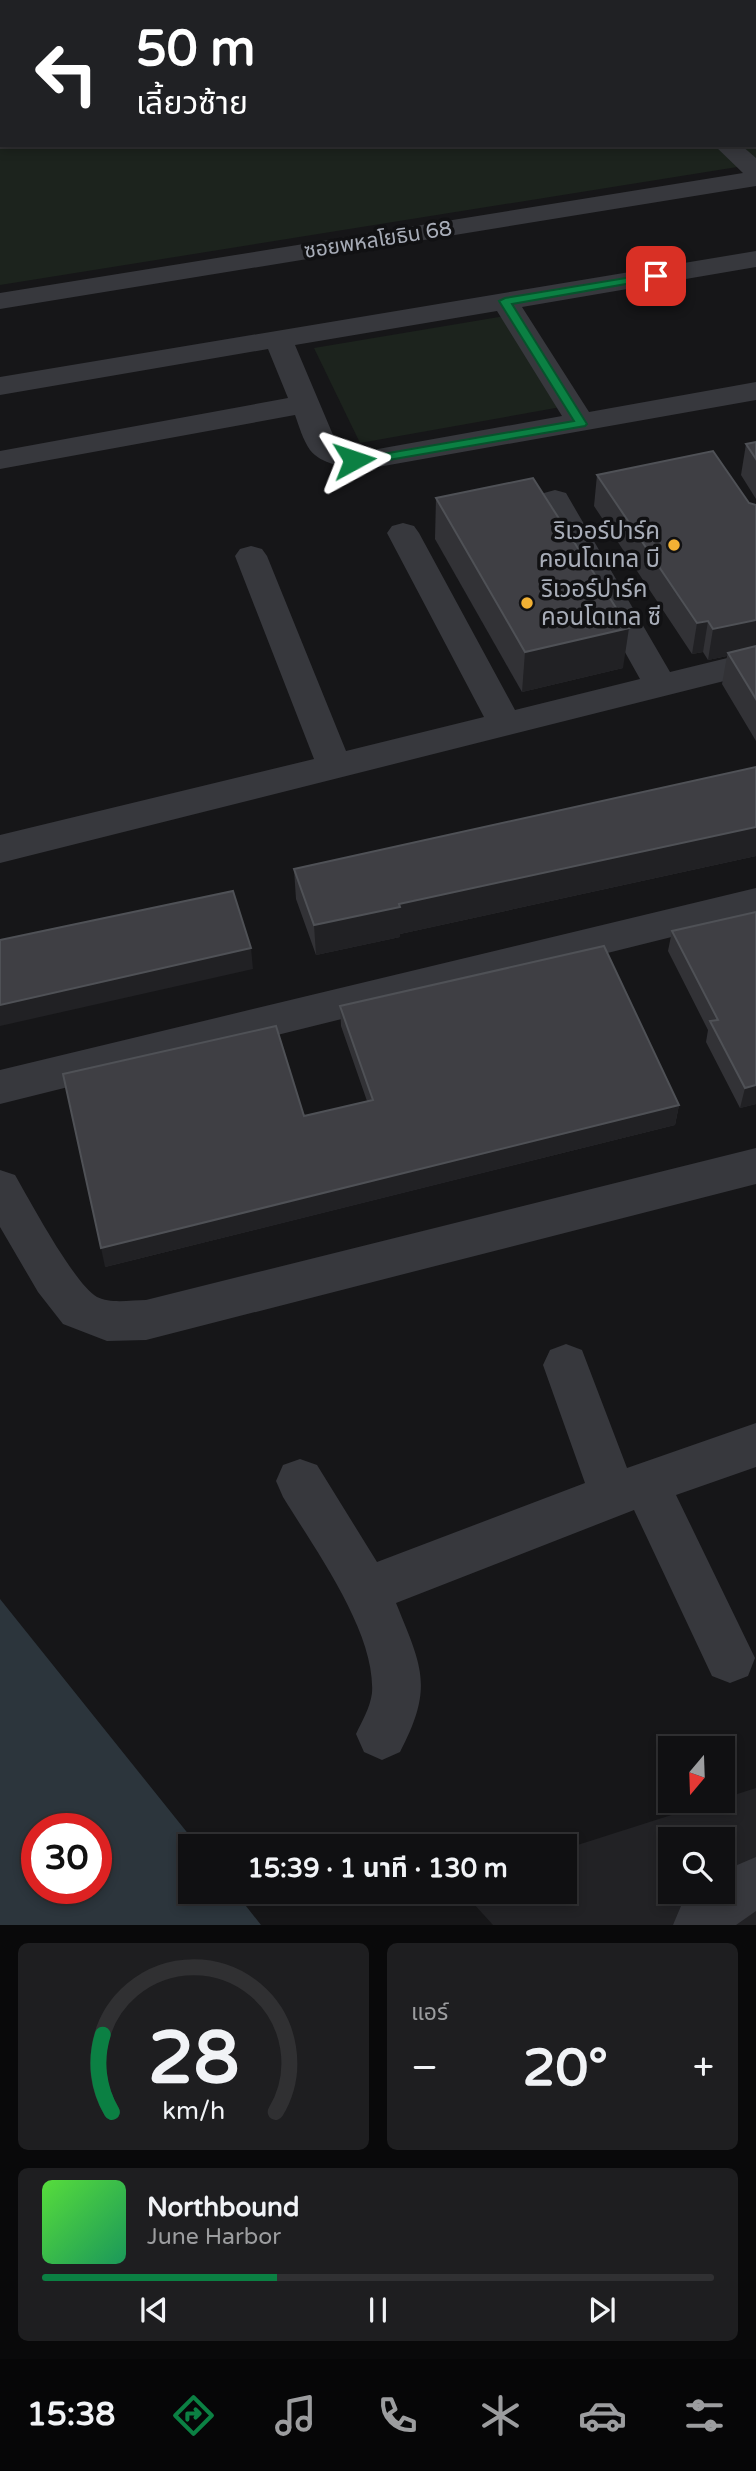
<!DOCTYPE html>
<html lang="th">
<meta charset="utf-8">
<style>
:root{--surface:#101012;--page:#1e1e20;--text:#f1f3f6;--muted:#9c9d9f;--line:#303032;--accent:#0b8043}
body{margin:0;font-family:"Varela Round","Noto Sans Thai",sans-serif;background:var(--page);color:var(--text);height:100vh;display:flex;flex-direction:column;font-size:26px;white-space:nowrap}
*{box-sizing:border-box;margin:0}
p{font-size:23px;color:var(--muted)}
.icon{flex:none;width:38px;height:38px;fill:none;stroke:currentColor;stroke-width:2;stroke-linecap:round;stroke-linejoin:round}
.map{position:relative;height:1925px;overflow:hidden}
.drawer{display:flex;flex-direction:column;gap:18px;padding:18px;background:#09090a;flex:1}
.drawer>*{flex:none}
.guide{position:absolute;left:0px;top:0px;width:756px;height:147px;box-shadow:0 4px 10px #0003,0 0 0 2px var(--line);background:#202124;color:#fff;overflow:hidden}
.needle{width:46px;rotate:199deg}
.controls{position:absolute;left:658px;top:1736px;display:grid;gap:14px}
.controls a{display:grid;place-items:center;width:77px;height:77px;border-radius:0px;background:var(--surface);box-shadow:0 4px 10px #0003,0 0 0 2px var(--line);font-size:35px}
.speed{position:absolute;left:21px;top:1813px;display:flex;gap:14px;font-size:35px;font-weight:700;text-align:center}
.speed>*{display:grid;place-content:center;width:91px;height:91px;border-radius:50%;background:var(--surface);box-shadow:0 4px 10px #0003,0 0 0 2px var(--line);line-height:1}
.speed .limit{border:10px solid #d22;background:#fff;color:#111}
.pin{position:absolute;display:grid;place-items:center;width:60px;height:60px;color:#fff;margin:-30px;border-radius:14px;box-shadow:0 4px 10px #0006}
.me{position:absolute;width:77px;margin:-38px;rotate:85deg;stroke-linejoin:round;filter:drop-shadow(0 0 5px #0008)}
.turn{display:flex;align-items:center;gap:24px;height:147px;padding:0 21px;font-size:32px}
.turn .icon{width:91px;height:91px;stroke-width:2.5}
.turn b{display:block;font-size:49px;line-height:60px}
.big{font-size:52px;font-weight:700;line-height:1.1}
.drawer .card{flex:1;display:flex;flex-direction:column;justify-content:center;gap:10px;min-width:0;padding:0 24px;border-radius:10px;background:var(--page)}
.drawer .dial{align-items:center;gap:0}
.dial svg{height:182px;overflow:visible;fill:none;stroke:var(--line);stroke-width:7;stroke-linecap:round;text-anchor:middle}
.dial text{fill:var(--text);stroke:none}
.song{display:flex;align-items:center;gap:21px}
.cover{width:84px;height:84px;border-radius:10px;background:linear-gradient(135deg,hsl(110 70% 55%),hsl(150 70% 35%))}
.played{height:7px;border-radius:4px;background:linear-gradient(90deg,var(--accent) 35%,var(--line) 35%)}
.keys{display:flex;justify-content:space-around;direction:ltr}
.heat{display:flex;justify-content:space-between;align-items:center;font-size:38px;direction:ltr}
.drawer .tiles{flex:1;display:grid;gap:18px;grid-template-columns:1fr 1fr}
.card:last-child{grid-column:span 2}
.trip{position:absolute;left:178px;top:1834px;width:399px;height:70px;border-radius:0px;background:var(--surface);box-shadow:0 4px 10px #0003,0 0 0 2px var(--line);font-weight:700;line-height:70px;text-align:center}
.dock{display:flex;height:112px;justify-content:space-around;align-items:center;background:#060607;color:var(--muted)}
.dock .icon{width:49px;height:49px}
.dock .selected{color:var(--accent)}
.dock b{font-size:32px;color:var(--text)}
.map>svg:first-child{display:block}
.built{fill:#222225;fill-rule:evenodd}
.green{fill:#1c231d;fill-rule:evenodd}
.water{fill:#2c353c;fill-rule:evenodd}
.lines{fill:none;stroke-linecap:round;stroke-linejoin:round}
.minor{fill:#37383d;fill-rule:evenodd}
.wall{fill:#323236}
.shaded-wall{fill:#212124}
.building{fill:#3f3f44;stroke:#4f5156;stroke-width:2}
.route{fill:#0b8043;stroke:#07532c;stroke-width:2}
.poi-dot{fill:#f2b134;stroke:#111113;stroke-width:2.5}
.labels{text-anchor:middle;dominant-baseline:central;stroke-width:7;stroke-linejoin:round;paint-order:stroke}
.far-street-label{font-size:21px;fill:#a8adb8;stroke:#111113}
.poi-label{font-size:24px;fill:#a8adb8;stroke:#111113;text-anchor:end}
</style>
<div class="map">
<svg width="756" height="1925" viewBox="0 0 756 1925">
<rect width="100%" height="100%" fill="#161618"/>
<path class="built" d="M756,1788V1925H493L463,1892H565V1849ZM670,1839H723V1892H670Z"/>
<g class="green">
<path d="M0,0H756V164L0,285ZM2,2H754V145H2Z"/>
<path d="M505,316L561,407L360,443L314,348Z"/>
</g>
<path class="water" d="M0,1599L198,1846H191V1892H235L261,1925H0ZM37,1829H96V1888H37Z"/>
<g class="lines">
<g class="minor">
<path d="M429,0H452L453,2H430Z"/>
<path d="M564,0H588L589,2H565Z"/>
<path d="M746,0H756V12L754,2Z"/>
<path d="M754,105H756L754,120Z"/>
<path d="M714,145H741L756,158V186L0,309V293L743,173Z"/>
<path d="M756,251V267L522,307L589,412L756,382V400L378,467C358,469 324,468 310,450C303,440 299,426 295,415L0,469V451L288,398L268,349L0,395V377ZM497,311L562,416L378,449H350L336,442L295,345Z"/>
<path d="M555,490L566,493L570,500L670,672L756,651V673L0,863V835L314,759L235,556L240,549L251,546L262,549L267,556L346,751L484,717L387,533L392,526L403,523L414,526L419,533L515,710L640,679L540,500L544,493Z"/>
<path d="M756,888V916L0,1104V1070Z"/>
<path d="M756,1148V1184L146,1340L107,1341L63,1324L38,1292L0,1227V1170L15,1175C30,1201 75,1285 97,1297C111,1304 131,1300 146,1300Z"/>
<path d="M566,1344L582,1350L627,1468L756,1423V1467L676,1495L755,1658L748,1676L730,1683L712,1676L634,1510L396,1603C422,1667 434,1687 400,1752L382,1760L364,1752L356,1734C362,1721 370,1708 372,1693C376,1632 314,1548 283,1497L276,1481L283,1465L300,1459L317,1465L377,1562L585,1483L543,1365L550,1350Z"/>
<path d="M756,1857V1911L736,1925H673L681,1906L693,1892H723V1871Z"/>
</g>
</g>
<g class="wall">
<rect x="754" y="9" width="2" height="72"/>
<path d="M756,442V499L741,475L746,444Z"/>
<path d="M597,475L756,505V741L722,684L727,656L708,660L703,652L692,654L594,506Z"/>
<path d="M436,498L623,668L522,692L435,539Z"/>
<path d="M756,767V856L400,934V937L316,955L296,899L294,869Z"/>
<path d="M756,912V1104L740,1108L706,1042L708,1030L668,951L672,931Z"/>
<path d="M340,1006L679,1105L675,1125L105,1267L304,1116L367,1101L341,1026Z"/>
</g>
<g class="shaded-wall">
<path d="M756,620V649L728,653L727,656L708,660L713,629Z"/>
<path d="M708,621L703,652L692,654L697,623Z"/>
<path d="M629,628L623,668L522,692L525,652Z"/>
<path d="M756,827V856L400,934V937L316,955L314,925L399,904Z"/>
<path d="M251,948L253,969L0,1026V1005Z"/>
<path d="M756,1085V1104L740,1108L745,1088Z"/>
<path d="M679,1105L675,1125L105,1267L101,1248Z"/>
</g>
<g class="building">
<rect x="754" y="9" width="2" height="61"/>
<path d="M756,442V459L746,444Z"/>
<path d="M713,451L749,503L756,505V620L713,629L708,621L697,623L597,475Z"/>
<path d="M533,478L629,628L525,652L436,498Z"/>
<path d="M756,646V699L728,653Z"/>
<path d="M756,767V827L399,904L400,907L314,925L294,869Z"/>
<path d="M233,891L251,948L0,1005V940Z"/>
<path d="M756,912V1085L745,1088L710,1021L718,1020L672,931Z"/>
<path d="M604,946L679,1105L101,1248L63,1074L276,1026L304,1116L373,1100L340,1006Z"/>
</g>
<path class="route" d="M656,273L661,276L660,278L512,304L587,424L585,426L377,462L354,464L348,460L354,456L377,455L574,421L499,301L505,298Z"/>
<g class="poi-dot">
<circle cx="674" cy="545" r="7"/>
<circle cx="527" cy="603" r="7"/>
</g>
<g class="labels">
<g class="far-street-label">
<text transform="translate(378 240) rotate(-9)">ซอยพหลโยธิน 68</text>
</g>
<g class="poi-label">
<text x="660" y="531">ริเวอร์ปาร์ค<tspan x="660" dy="28">คอนโดเทล บี</tspan></text>
<text x="541" y="589" text-anchor="start">ริเวอร์ปาร์ค<tspan x="541" dy="28">คอนโดเทล ซี</tspan></text>
</g>
</g>
</svg>
<div class="controls">
<a><svg class="needle" viewBox="-14 -14 28 28"><path d="M0-13l5 13h-10z" fill="#e53935"/><path d="M0 13l5-13h-10z" fill="#9c9d9f"/></svg></a>
<a><svg class="icon" aria-label="search" viewBox="0 0 24 24"><circle cx="10" cy="10" r="6"/><path d="M15 15l6 6"/></svg></a>
</div>
<div class="speed"><div class="limit">30</div></div>
<div class="pin" style="left:656px;top:276px;background:#d93025"><svg class="icon" aria-label="arrive" viewBox="0 0 24 24"><path d="M6 21V4h12l-3 4 3 4H6"/></svg></div>
<svg class="me" style="left:354px;top:460px" viewBox="-20 -20 40 40"><path d="M0-17L14 15 0 8-14 15z" fill="#0b8043" stroke="#fff" stroke-width="4"/></svg>
<div class="trip">15:39 · 1 นาที · 130 m</div>
<div class="guide">
<div class="turn"><svg class="icon" aria-label="left" viewBox="0 0 24 24"><path d="M17 20v-9H6M10 6l-5 5 5 5"/></svg><div><b>50 m</b>เลี้ยวซ้าย</div></div>
</div>
</div>
<section class="drawer">
<div class="tiles">
<div class="card dial"><svg viewBox="0 0 100 80">
<path d="M14 69A42 42 0 1 1 86 69"/>
<path d="M14 69A42 42 0 0 1 10 35" stroke="#0b8043"/>
<text x="50" y="56" font-size="32" font-weight="700">28</text>
<text x="50" y="72" font-size="11">km/h</text>
</svg></div>
<div class="card"><p>แอร์</p>
<div class="heat"><a>−</a><b class="big">20°</b><a>+</a></div>
</div>
<div class="card">
<div class="song"><i class="cover"></i><div><b>Northbound</b><p>June Harbor</p></div></div>
<div class="played"></div>
<div class="keys"><svg class="icon" aria-label="previous" viewBox="0 0 24 24"><path d="M18 5L8 12l10 7zM5 5v14"/></svg><svg class="icon" aria-label="pause" viewBox="0 0 24 24"><path d="M8 5v14M16 5v14"/></svg><svg class="icon" aria-label="next" viewBox="0 0 24 24"><path d="M6 5l10 7-10 7zM19 5v14"/></svg></div>
</div>
</div>
</section>
<nav class="dock">
<b>15:38</b>
<svg class="icon selected" aria-label="directions" viewBox="0 0 24 24"><path d="M12 3l9 9-9 9-9-9zM9 14v-3h6M13 9l2 2-2 2"/></svg>
<svg class="icon" aria-label="music" viewBox="0 0 24 24"><path d="M9 18V5l10-2v13"/><circle cx="6" cy="18" r="3"/><circle cx="16" cy="16" r="3"/></svg>
<svg class="icon" aria-label="phone" viewBox="0 0 24 24"><path d="M5 4h4l2 5-3 2q2 4 5 5l2-3 5 2v4C11 20 4 13 5 4z"/></svg>
<svg class="icon" aria-label="climate" viewBox="0 0 24 24"><path d="M12 3v18M4 7l16 10M4 17L20 7"/></svg>
<svg class="icon" aria-label="car" viewBox="0 0 24 24"><path d="M5 17H2v-5l4-1 3-4h7l3 4 3 1v5h-3M9 17h6M6 11h13"/><circle cx="7" cy="17" r="2"/><circle cx="17" cy="17" r="2"/></svg>
<svg class="icon" aria-label="filters" viewBox="0 0 24 24"><path d="M4 7h16M4 17h16"/><circle cx="9" cy="7" r="2"/><circle cx="15" cy="17" r="2"/></svg>
</nav>
